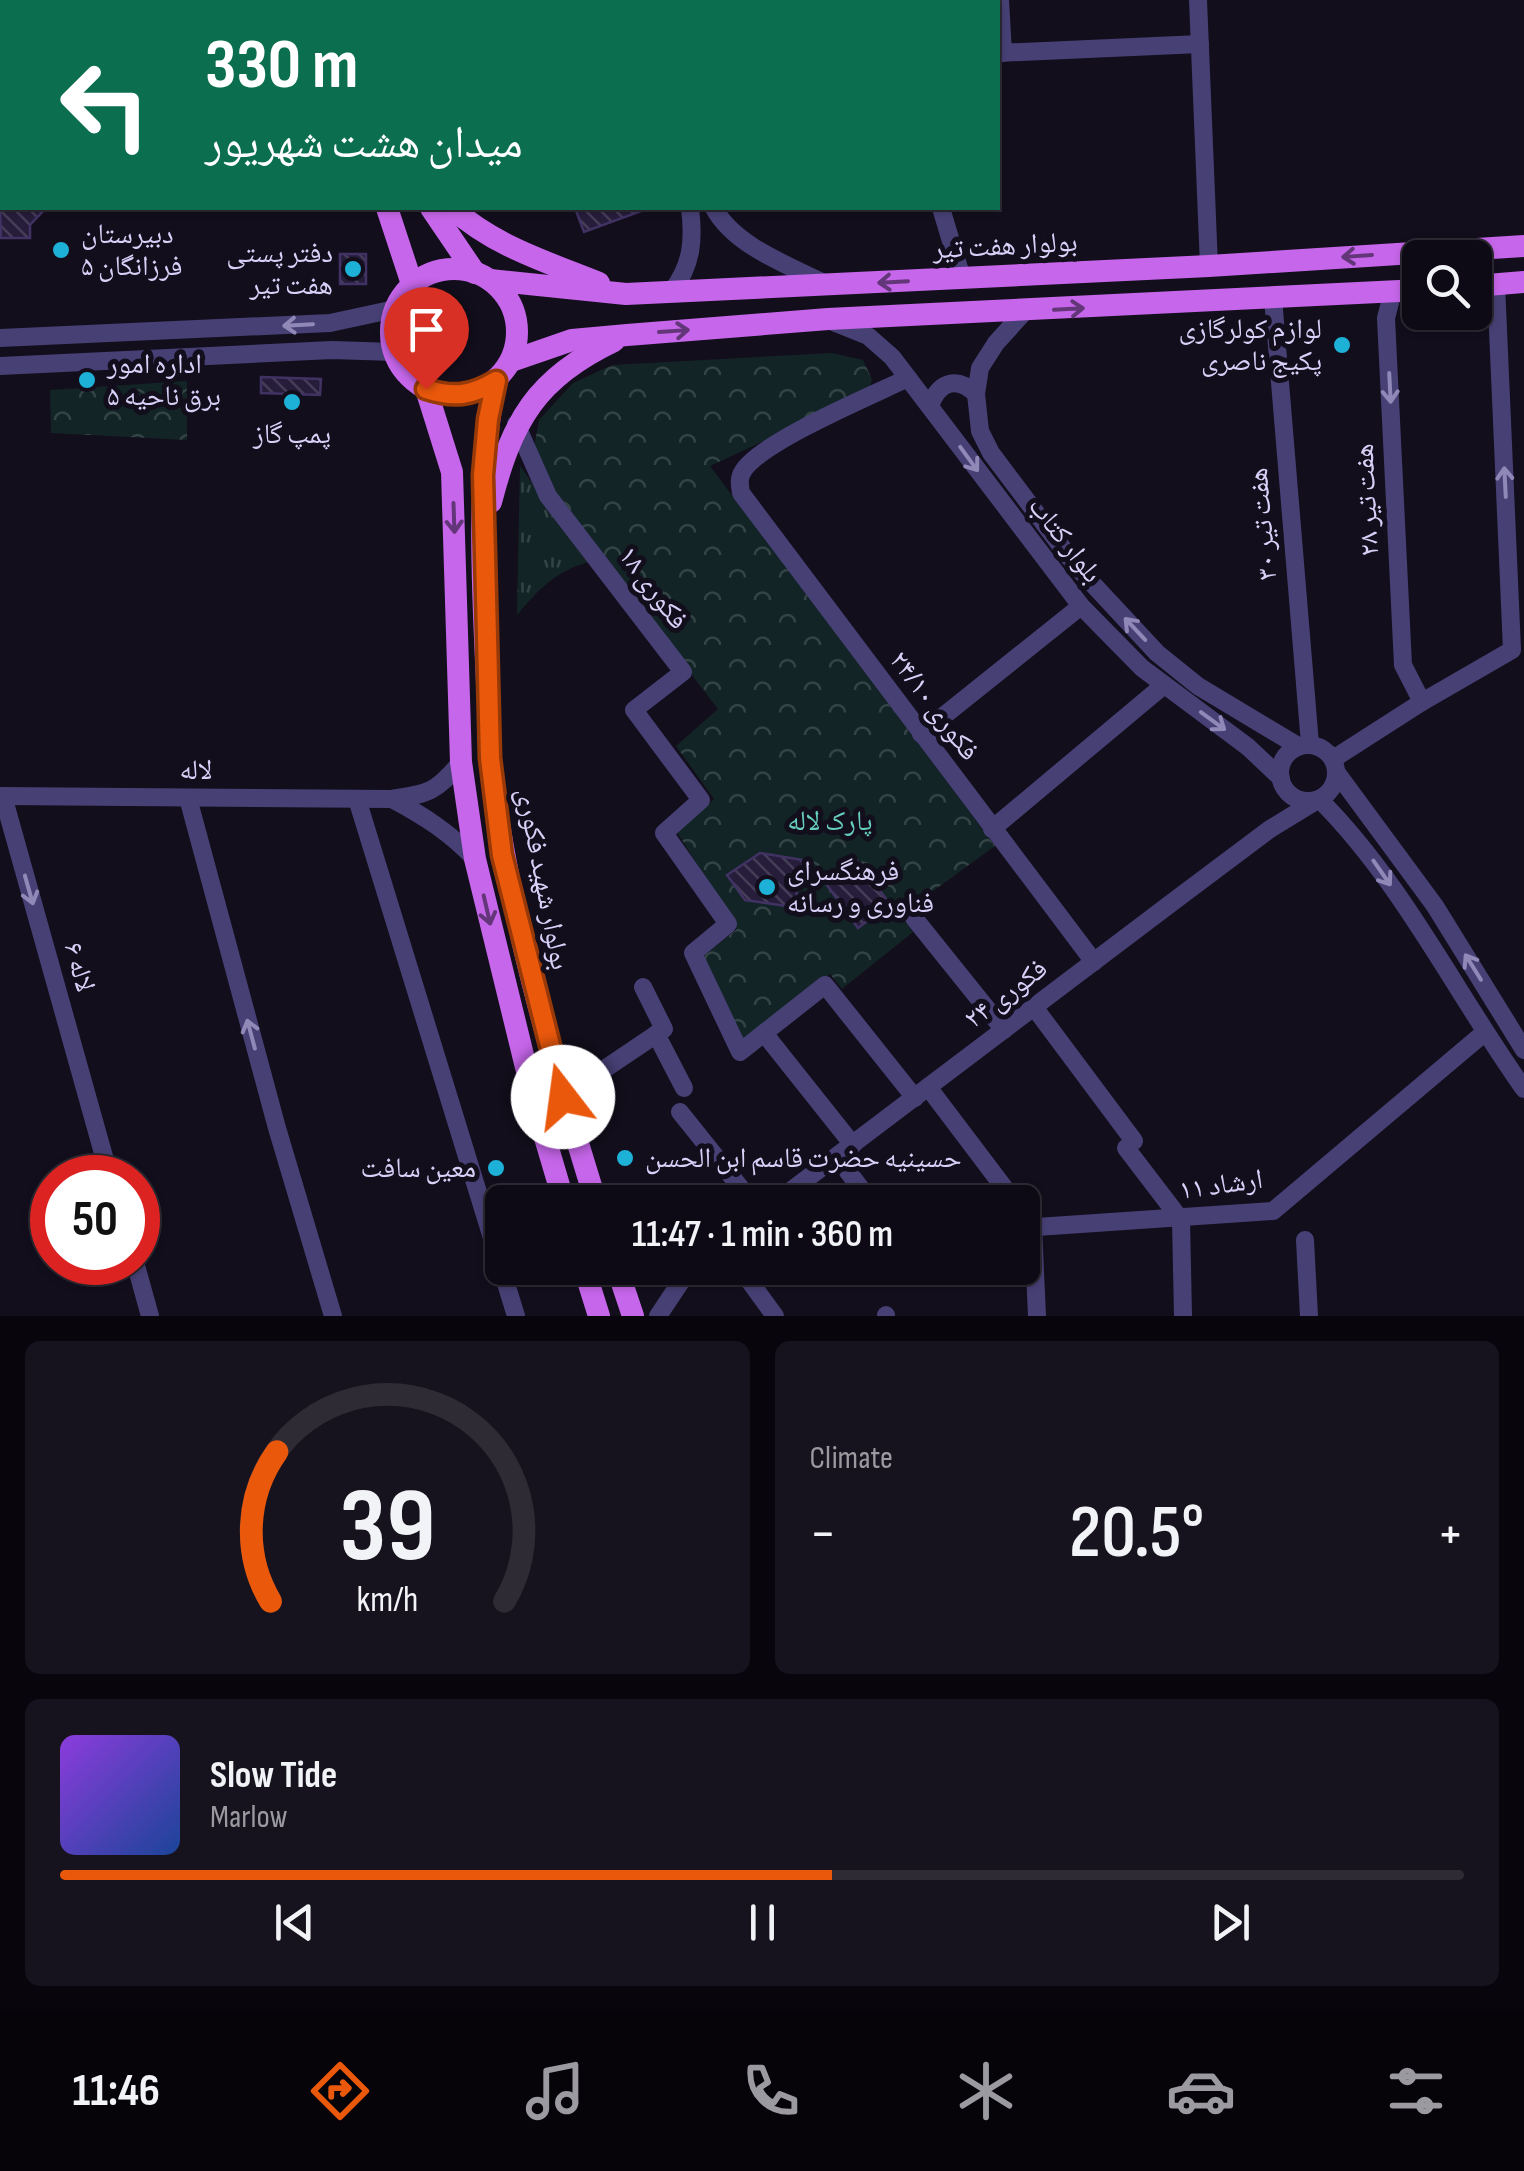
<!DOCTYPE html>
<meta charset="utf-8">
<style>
:root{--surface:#0e0a15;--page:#17131e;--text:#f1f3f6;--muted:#9b9aa0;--line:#2e2b34;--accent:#ea580c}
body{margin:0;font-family:"Sofia Sans Condensed","Noto Naskh Arabic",sans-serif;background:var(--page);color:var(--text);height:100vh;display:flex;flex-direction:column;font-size:38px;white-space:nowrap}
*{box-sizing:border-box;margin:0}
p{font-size:32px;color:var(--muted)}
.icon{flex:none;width:55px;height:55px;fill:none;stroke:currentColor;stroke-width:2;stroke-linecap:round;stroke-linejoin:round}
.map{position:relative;height:1316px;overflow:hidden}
.side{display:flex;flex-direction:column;gap:25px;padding:25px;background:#08060c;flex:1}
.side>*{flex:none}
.guide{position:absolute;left:0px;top:0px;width:1000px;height:210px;box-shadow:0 2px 8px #0004,0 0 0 2px var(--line);background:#0b6e4f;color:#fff;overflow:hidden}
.fabs{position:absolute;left:1402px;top:240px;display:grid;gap:20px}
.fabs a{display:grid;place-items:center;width:90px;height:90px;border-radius:15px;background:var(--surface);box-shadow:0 2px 8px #0004,0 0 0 2px var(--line);font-size:50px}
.speed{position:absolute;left:30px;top:1155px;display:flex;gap:20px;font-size:50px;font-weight:700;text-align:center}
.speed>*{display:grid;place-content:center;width:130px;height:130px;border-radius:50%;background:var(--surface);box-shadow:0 2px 8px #0004,0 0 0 2px var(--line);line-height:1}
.speed .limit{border:15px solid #d22;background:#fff;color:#111}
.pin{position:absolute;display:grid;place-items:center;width:85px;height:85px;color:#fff;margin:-102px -42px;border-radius:50% 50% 50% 0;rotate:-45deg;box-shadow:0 0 10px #0007}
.pin .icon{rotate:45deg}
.me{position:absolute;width:110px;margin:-55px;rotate:345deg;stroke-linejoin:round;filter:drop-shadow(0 0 8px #0008)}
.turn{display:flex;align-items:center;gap:35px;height:210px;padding:0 40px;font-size:45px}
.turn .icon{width:130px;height:130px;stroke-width:2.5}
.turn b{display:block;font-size:70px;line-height:85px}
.big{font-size:75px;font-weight:600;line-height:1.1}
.side .tile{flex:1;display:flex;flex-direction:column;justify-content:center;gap:15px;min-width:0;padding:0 35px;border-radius:15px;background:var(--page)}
.side .dial{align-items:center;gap:0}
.dial svg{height:260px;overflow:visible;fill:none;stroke:var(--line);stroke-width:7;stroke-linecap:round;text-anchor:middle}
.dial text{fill:var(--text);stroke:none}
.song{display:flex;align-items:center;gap:30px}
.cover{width:120px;height:120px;border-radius:15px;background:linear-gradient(135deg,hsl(270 70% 55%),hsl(220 70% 35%))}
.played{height:10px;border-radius:5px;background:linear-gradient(90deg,var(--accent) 55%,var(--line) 55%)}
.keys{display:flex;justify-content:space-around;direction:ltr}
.heat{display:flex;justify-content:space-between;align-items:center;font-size:55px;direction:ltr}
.side .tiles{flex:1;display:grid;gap:25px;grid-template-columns:1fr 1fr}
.tile:last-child{grid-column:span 2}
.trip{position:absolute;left:485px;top:1185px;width:555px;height:100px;border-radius:15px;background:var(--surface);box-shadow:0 2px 8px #0004,0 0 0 2px var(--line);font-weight:600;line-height:100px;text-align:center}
.dock{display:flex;height:160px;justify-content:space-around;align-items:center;background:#060408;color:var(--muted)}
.dock .icon{width:70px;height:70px}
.dock .selected{color:var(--accent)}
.dock b{font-size:45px;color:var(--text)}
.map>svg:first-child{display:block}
.grass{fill:url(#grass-tufts)}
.park{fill:url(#park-crowns)}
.building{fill:url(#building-back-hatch);stroke:#413264;stroke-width:2.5}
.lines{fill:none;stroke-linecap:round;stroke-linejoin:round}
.minor{stroke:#474075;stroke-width:18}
.major{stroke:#c666ea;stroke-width:22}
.oneway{stroke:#633679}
.oneway2{stroke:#9088b6}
.route-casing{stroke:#983908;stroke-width:25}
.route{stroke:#ea580c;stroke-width:18}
.poi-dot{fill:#1eb1d7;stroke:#120e1c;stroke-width:4}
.labels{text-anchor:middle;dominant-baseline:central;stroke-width:10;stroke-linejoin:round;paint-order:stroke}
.poi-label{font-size:28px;fill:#d9d0f8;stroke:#120e1c;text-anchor:start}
.street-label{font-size:28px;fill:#d9d0f8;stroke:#120e1c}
.park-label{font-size:28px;fill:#67cebf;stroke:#120e1c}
</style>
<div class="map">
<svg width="1524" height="1316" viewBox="0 0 1524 1316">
<defs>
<pattern id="grass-tufts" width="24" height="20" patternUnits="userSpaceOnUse" patternTransform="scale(2.5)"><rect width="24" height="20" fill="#122425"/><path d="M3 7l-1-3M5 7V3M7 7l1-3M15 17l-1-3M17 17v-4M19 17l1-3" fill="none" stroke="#344345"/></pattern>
<pattern id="park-crowns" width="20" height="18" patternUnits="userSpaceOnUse" patternTransform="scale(2.5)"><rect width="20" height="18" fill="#122425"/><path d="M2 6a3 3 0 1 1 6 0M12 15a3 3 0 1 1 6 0" fill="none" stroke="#344345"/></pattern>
<pattern id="building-back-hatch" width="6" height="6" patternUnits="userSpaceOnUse" patternTransform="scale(2.5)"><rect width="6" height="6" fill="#261d3b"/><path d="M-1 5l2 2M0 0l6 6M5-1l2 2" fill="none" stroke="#453d58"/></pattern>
</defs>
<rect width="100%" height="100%" fill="#120e1c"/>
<path class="grass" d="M520,466L589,562C557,570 538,590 517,615Z"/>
<g class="park">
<path d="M832,353L863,360L872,379L868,393L710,466L995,846L900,915L913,932L842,989L830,974L743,1043L700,959L737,929L677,832L714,799L676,746L718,709L551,493L533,453L539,420L573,383L612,365Z"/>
<path d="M187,381V440L51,433L50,390Z"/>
</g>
<g class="building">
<path d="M0,208H46L30,225V238H1Z"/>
<path d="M575,208H647V209L584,232Z"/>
<rect x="340" y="254" width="26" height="30"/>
<path d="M261,377L321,379L320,395L261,393Z"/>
<path d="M760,853L803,860L794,907L745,900L727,875Z"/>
<path d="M855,858L890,904L858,928L824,881Z"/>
</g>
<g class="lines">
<g class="minor">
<path d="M609,0L610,2"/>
<path d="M633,0V2"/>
<path d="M874,0V2"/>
<path d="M1000,0L1003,53"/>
<path d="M1198,0L1209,266"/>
<path d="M387,2L392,0"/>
<path d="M998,53L1200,44"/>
<path d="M714,208C734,246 790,266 828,285"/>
<path d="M941,208L962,278"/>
<path d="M672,291C692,265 694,240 690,208"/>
<path d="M1393,291L1386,318L1403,665L1422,702"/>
<path d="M1273,298L1310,744"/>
<path d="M1025,311L996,343L980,368L976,394L980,431L991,453L1076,566L1157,653L1198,686L1298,746"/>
<path d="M833,322L868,336L892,357L1081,606L1142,668L1248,747L1281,778"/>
<path d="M0,338L330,323L395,309"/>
<path d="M0,366L332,350L394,352"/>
<path d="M908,378C873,395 762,441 743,471C738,479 740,485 741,493L1094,962"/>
<path d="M930,406C939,381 957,376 976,394"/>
<path d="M516,424L548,496L683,672L634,710L701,800L664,833L728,924L693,953L740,1052L825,985L915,1098"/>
<path d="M921,734L1081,606"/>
<circle cx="1308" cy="773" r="28"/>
<path d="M1333,759L1422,702L1512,650L1496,284"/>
<path d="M1337,773L1435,906L1524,1050"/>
<path d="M0,796L391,799C429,794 436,792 461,762"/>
<path d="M3,796L110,1178"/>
<path d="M188,798L277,1128L333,1316"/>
<path d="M357,799L516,1316"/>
<path d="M392,799C424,816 449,832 475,859"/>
<path d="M992,829L1164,685"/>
<path d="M914,918L1004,1030"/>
<path d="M1034,1007L1134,1141"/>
<path d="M764,1033L853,1145"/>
<path d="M656,1034L684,1088"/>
<path d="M928,1087L1015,1202"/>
<path d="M563,1097L664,1029L643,987"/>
<path d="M680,1112L752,1202"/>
<path d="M1126,1148L1181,1220L1183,1316"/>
<path d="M837,1157L871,1202"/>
<path d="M776,1202L1174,901L1270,829L1319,799C1403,883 1455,992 1524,1089"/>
<path d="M1022,1213L1033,1227L1037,1316"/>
<path d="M1022,1228L1273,1211L1484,1033"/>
<path d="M1305,1240L1309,1316"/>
<path d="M135,1262L150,1316"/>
<path d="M628,1268L650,1276L685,1272"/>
<path d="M740,1268L775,1316"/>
<path d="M886,1315V1316"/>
<path d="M658,1316L690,1268"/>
</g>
<g class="major">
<path d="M281,0L283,2"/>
<path d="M317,0L318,2"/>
<path d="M387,208L412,284"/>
<path d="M431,208L475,273"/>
<path d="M452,208C494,246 547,262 599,283"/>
<circle cx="454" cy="332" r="63"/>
<path d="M490,280L626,294L1209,266L1524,246"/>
<path d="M1475,286L1524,282"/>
<path d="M511,361L572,340L627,335L828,319L1420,290"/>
<path d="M496,381C471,500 487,636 490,758C507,910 551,1057 596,1202"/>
<path d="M426,389L452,472L461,762L475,859L535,1104L564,1202"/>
<path d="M491,502C512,421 536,378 614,341"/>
<path d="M584,1268L599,1316"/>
<path d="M617,1268L633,1316"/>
</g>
</g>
<defs><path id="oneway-shaft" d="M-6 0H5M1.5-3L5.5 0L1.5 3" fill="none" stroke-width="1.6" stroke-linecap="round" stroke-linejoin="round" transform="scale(2.5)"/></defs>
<g class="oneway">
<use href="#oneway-shaft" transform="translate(1357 256) rotate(176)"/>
<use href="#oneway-shaft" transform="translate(893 282) rotate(177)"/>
<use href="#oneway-shaft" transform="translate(1069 309) rotate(-3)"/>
<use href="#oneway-shaft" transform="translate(674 331) rotate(-4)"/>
<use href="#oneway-shaft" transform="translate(454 518) rotate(88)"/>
<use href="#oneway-shaft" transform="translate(487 910) rotate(77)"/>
</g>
<g class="oneway2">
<use href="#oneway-shaft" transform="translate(298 325) rotate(177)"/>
<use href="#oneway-shaft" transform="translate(1390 388) rotate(87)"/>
<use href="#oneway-shaft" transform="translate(969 459) rotate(54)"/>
<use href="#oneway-shaft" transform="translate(1505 482) rotate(-93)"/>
<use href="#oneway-shaft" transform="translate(1135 629) rotate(-133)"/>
<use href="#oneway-shaft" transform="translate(1213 721) rotate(36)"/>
<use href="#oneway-shaft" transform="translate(1382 873) rotate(55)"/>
<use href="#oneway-shaft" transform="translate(29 890) rotate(74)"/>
<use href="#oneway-shaft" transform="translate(1473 967) rotate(-122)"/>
<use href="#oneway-shaft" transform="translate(251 1034) rotate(-105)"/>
</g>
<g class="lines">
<defs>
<path id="route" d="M426,389C453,398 471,396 496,381L488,419L483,475L490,758L502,855L563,1097"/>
</defs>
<use href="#route" class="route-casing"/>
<use href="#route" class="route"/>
</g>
<g class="poi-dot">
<circle cx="61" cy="250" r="10"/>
<circle cx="353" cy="269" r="10"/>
<circle cx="1342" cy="345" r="10"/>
<circle cx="87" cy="380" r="10"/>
<circle cx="292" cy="402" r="10"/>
<circle cx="767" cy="887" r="10"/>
<circle cx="625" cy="1158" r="10"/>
<circle cx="496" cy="1168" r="10"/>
</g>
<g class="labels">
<g class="poi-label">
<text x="81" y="234">دبیرستان<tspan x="81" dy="32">فرزانگان ۵</tspan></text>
<text x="333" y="253" text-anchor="end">دفتر پستی<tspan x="333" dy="32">هفت تیر</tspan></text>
<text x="1322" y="329" text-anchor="end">لوازم کولرگازی<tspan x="1322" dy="32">پکیج ناصری</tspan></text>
<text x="107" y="364">اداره امور<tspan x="107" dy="32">برق ناحیه ۵</tspan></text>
<text x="292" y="434" text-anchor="middle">پمپ گاز</text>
<text x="787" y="871">فرهنگسرای<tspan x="787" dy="32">فناوری و رسانه</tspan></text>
<text x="645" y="1158">حسینیه حضرت قاسم ابن الحسن</text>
<text x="476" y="1168" text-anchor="end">معین سافت</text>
</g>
<g class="street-label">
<text transform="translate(1005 246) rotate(-3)">بولوار هفت تیر</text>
<text transform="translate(1367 500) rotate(-93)">هفت تیر ۲۸</text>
<text transform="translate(1263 524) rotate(-95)">هفت تیر ۳۰</text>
<text transform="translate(1065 540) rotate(52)">بلوار کتاب</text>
<text transform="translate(653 588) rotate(53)">فکوری ١٨</text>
<text transform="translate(934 706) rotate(53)">فکوری ۲۴/۱۰</text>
<text x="196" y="770">لاله</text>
<text transform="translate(543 879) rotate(79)">بولوار شهید فکوری</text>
<text transform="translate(79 967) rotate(74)">لاله ۶</text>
<text transform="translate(1006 994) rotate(-37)">فکوری ۲۴</text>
<text transform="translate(1221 1185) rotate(-8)">ارشاد ۱۱</text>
</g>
<g class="park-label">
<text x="830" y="821">پارک لاله</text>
</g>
</g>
</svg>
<div class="fabs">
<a><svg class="icon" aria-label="search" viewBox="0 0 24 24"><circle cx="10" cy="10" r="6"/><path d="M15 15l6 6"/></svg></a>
</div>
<div class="speed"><div class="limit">50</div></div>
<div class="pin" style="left:426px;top:389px;background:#d93025"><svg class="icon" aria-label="arrive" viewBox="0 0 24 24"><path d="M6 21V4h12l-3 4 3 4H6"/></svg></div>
<svg class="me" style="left:563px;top:1097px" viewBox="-20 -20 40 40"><circle r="19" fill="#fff"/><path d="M0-13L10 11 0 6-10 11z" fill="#ea580c"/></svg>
<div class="trip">11:47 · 1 min · 360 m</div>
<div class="guide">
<div class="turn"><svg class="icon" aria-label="left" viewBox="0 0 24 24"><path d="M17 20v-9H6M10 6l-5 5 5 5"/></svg><div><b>330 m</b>میدان هشت شهریور</div></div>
</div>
</div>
<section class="side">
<div class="tiles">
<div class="tile dial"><svg viewBox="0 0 100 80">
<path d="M14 69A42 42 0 1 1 86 69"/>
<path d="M14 69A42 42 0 0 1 16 23" stroke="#ea580c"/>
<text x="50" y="56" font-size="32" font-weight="700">39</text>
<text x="50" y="72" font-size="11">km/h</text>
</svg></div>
<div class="tile"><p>Climate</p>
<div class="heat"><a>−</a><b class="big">20.5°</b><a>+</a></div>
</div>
<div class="tile">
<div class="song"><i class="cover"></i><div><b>Slow Tide</b><p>Marlow</p></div></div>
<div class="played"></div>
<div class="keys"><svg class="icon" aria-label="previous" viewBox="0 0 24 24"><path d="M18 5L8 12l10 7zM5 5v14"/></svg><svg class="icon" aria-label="pause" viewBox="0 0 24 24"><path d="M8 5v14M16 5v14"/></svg><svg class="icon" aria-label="next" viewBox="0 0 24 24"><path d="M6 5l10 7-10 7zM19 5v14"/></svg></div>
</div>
</div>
</section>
<nav class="dock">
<b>11:46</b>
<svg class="icon selected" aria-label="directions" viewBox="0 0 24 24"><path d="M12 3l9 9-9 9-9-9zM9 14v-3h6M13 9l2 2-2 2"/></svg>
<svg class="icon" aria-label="music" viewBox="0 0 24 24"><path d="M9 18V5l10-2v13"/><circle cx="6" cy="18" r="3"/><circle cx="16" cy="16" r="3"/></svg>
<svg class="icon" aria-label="phone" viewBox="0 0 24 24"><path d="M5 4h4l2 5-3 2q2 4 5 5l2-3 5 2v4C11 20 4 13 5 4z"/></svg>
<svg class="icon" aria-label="climate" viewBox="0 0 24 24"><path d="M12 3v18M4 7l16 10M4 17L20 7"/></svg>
<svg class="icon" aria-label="car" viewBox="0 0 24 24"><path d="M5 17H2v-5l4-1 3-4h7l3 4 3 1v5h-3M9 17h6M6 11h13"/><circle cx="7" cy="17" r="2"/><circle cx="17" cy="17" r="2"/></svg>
<svg class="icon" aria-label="filters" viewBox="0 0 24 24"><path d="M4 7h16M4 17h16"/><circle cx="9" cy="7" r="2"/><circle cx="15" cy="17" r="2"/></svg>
</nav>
